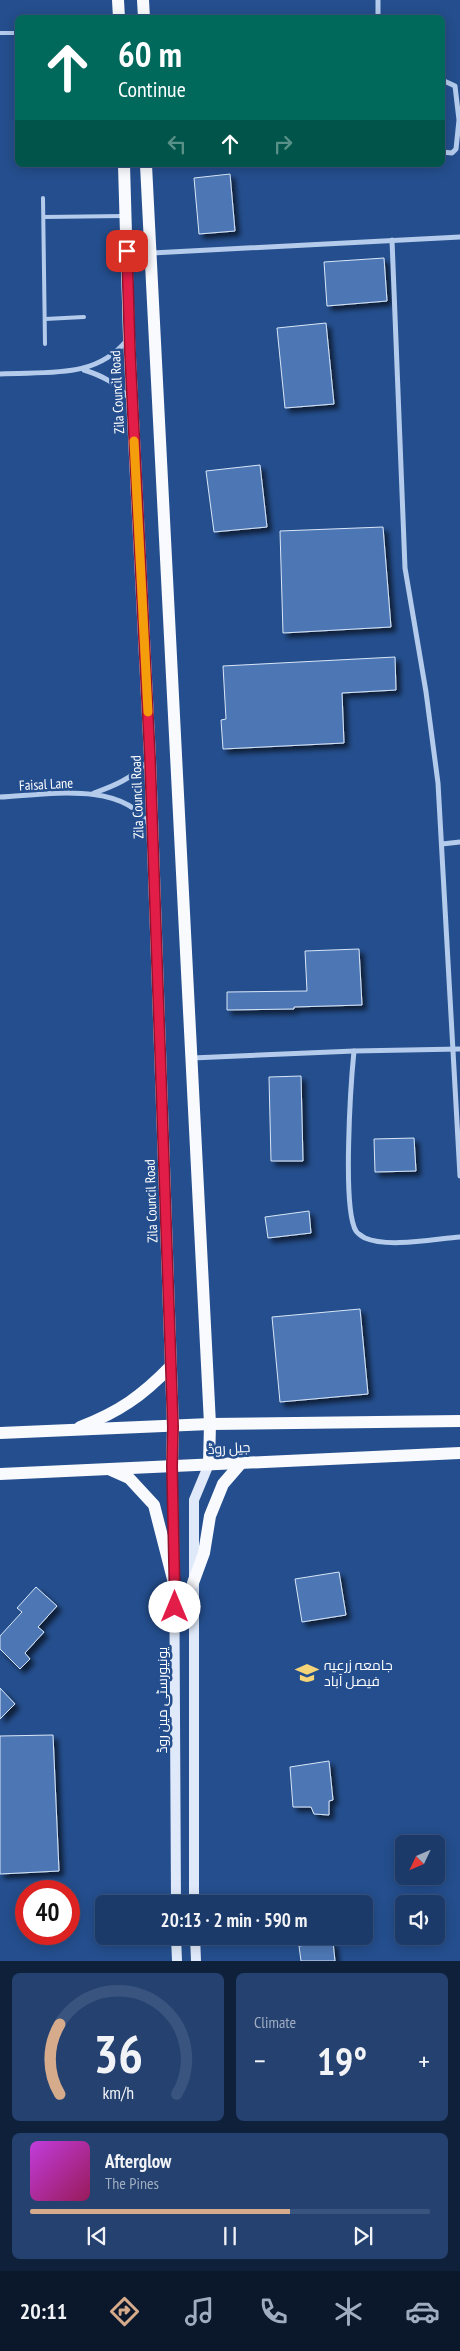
<!DOCTYPE html>
<meta charset="utf-8">
<style>
:root{--surface:#1b3a6a;--page:#244170;--text:#f1f3f6;--muted:#a0adc1;--line:#39547e;--accent:#d6ab8b}
body{margin:0;font-family:"PT Sans Narrow",Cairo,sans-serif;background:var(--page);color:var(--text);height:100vh;display:flex;flex-direction:column;font-size:19px;white-space:nowrap}
*{box-sizing:border-box;margin:0}
p{font-size:16px;color:var(--muted)}
.icon{flex:none;width:28px;height:28px;fill:none;stroke:currentColor;stroke-width:2;stroke-linecap:round;stroke-linejoin:round}
.map{position:relative;height:1961px;overflow:hidden}
.side{display:flex;flex-direction:column;gap:12px;padding:12px;background:#0f203a;flex:1}
.side>*{flex:none}
.guide{position:absolute;left:15px;top:15px;width:430px;height:152px;border-radius:8px;box-shadow:0 2px 12px #0003,0 0 0 1px var(--line);background:#00695c;color:#fff;overflow:hidden}
.needle{width:32px;rotate:226deg}
.buttons{position:absolute;left:395px;top:1835px;display:grid;gap:10px}
.buttons a{display:grid;place-items:center;width:50px;height:50px;border-radius:8px;background:var(--surface);box-shadow:0 2px 12px #0003,0 0 0 1px var(--line);font-size:25px}
.speed{position:absolute;left:15px;top:1880px;display:flex;gap:10px;font-size:25px;font-weight:700;text-align:center}
.speed>*{display:grid;place-content:center;width:65px;height:65px;border-radius:50%;background:var(--surface);box-shadow:0 2px 12px #0003,0 0 0 1px var(--line);line-height:1}
.speed .limit{border:8px solid #d22;background:#fff;color:#111}
.pin{position:absolute;display:grid;place-items:center;width:42px;height:42px;color:#fff;margin:-21px;border-radius:10px;box-shadow:0 2px 8px #0006}
.me{position:absolute;width:55px;margin:-28px;rotate:0deg;stroke-linejoin:round;filter:drop-shadow(0 0 4px #0008)}
.turn{display:flex;align-items:center;gap:18px;height:105px;padding:0 20px;font-size:22px}
.turn .icon{width:65px;height:65px;stroke-width:2.5}
.turn b{display:block;font-size:35px;line-height:42px}
.lanes{display:flex;align-items:center;height:48px;padding:0 20px;background:#0003;justify-content:center;gap:25px;direction:ltr}
.lanes .off{opacity:.35}
.big{font-size:38px;font-weight:700;line-height:1.1}
.side .tile{flex:1;display:flex;flex-direction:column;justify-content:center;gap:8px;min-width:0;padding:0 18px;border-radius:8px;background:var(--page)}
.side .dial{align-items:center;gap:0}
.dial svg{height:130px;overflow:visible;fill:none;stroke:var(--line);stroke-width:7;stroke-linecap:round;text-anchor:middle}
.dial text{fill:var(--text);stroke:none}
.song{display:flex;align-items:center;gap:15px}
.cover{width:60px;height:60px;border-radius:8px;background:linear-gradient(135deg,hsl(290 70% 55%),hsl(330 70% 35%))}
.played{height:5px;border-radius:2px;background:linear-gradient(90deg,var(--accent) 65%,var(--line) 65%)}
.keys{display:flex;justify-content:space-around;direction:ltr}
.heat{display:flex;justify-content:space-between;align-items:center;font-size:28px;direction:ltr}
.side .tiles{flex:1;display:grid;gap:12px;grid-template-columns:1fr 1fr}
.tile:last-child{grid-column:span 2}
.trip{position:absolute;left:95px;top:1895px;width:278px;height:50px;border-radius:8px;background:var(--surface);box-shadow:0 2px 12px #0003,0 0 0 1px var(--line);font-weight:700;line-height:50px;text-align:center}
.tabs{display:flex;height:80px;justify-content:space-around;align-items:center;background:#0b172a;color:var(--muted)}
.tabs .icon{width:35px;height:35px}
.tabs .selected{color:var(--accent)}
.tabs b{font-size:22px;color:var(--text)}
.map>svg:first-child{display:block}
.building{fill:#4d77b4;stroke:#d8e6f8;filter:url(#shadow)}
.lines{fill:none;stroke-linecap:round;stroke-linejoin:round}
.lane{stroke:#b4cbeb;stroke-width:4}
.street{stroke:#b4cbeb;stroke-width:5}
.secondary{stroke:#dfe9f9;stroke-width:10}
.primary{stroke:#f8fafe;stroke-width:12}
.route-casing{stroke:#92132f;stroke-width:12}
.route{stroke:#e11d48;stroke-width:9}
.slow{stroke:#f59e0b;stroke-width:9}
.labels{text-anchor:middle;dominant-baseline:central;stroke-width:5;stroke-linejoin:round;paint-order:stroke}
.street-label{font-size:14px;fill:#fff;stroke:#244e8d}
.poi-label{font-size:14px;fill:#fff;stroke:#244e8d;text-anchor:start}
</style>
<div class="map">
<svg width="460" height="1961" viewBox="0 0 460 1961">
<defs>
<filter id="shadow"><feDropShadow dx="4.5" dy="4.5" stdDeviation="2.5" flood-color="#0009"/></filter>
</defs>
<rect width="100%" height="100%" fill="#244e8d"/>
<g class="building">
<path d="M230,174L235,231L199,234L194,178Z"/>
<path d="M384,258L387,301L327,306L324,262Z"/>
<path d="M326,323L334,404L285,408L277,328Z"/>
<path d="M260,465L267,527L214,532L206,471Z"/>
<path d="M383,527L391,627L283,633L280,531Z"/>
<path d="M395,657L396,690L342,693L344,743L223,749L221,720L226,719L223,666Z"/>
<path d="M359,949L362,1005L294,1007V1009L227,1010V992L307,991L305,951Z"/>
<path d="M301,1076L303,1161H271L269,1077Z"/>
<path d="M414,1138L416,1171L375,1172L374,1139Z"/>
<path d="M309,1211L311,1233L268,1238L265,1217Z"/>
<path d="M360,1309L368,1394L280,1402L272,1317Z"/>
<path d="M339,1572L346,1615L302,1622L295,1579Z"/>
<path d="M36,1587L57,1606L38,1627L44,1632L25,1653L30,1659L20,1669L0,1649V1636L22,1612L17,1608Z"/>
<path d="M0,1688L15,1704L0,1719Z"/>
<path d="M53,1735L59,1871L0,1874V1736Z"/>
<path d="M329,1761L333,1800L329,1801V1815L314,1814L311,1807H293L290,1767Z"/>
<path d="M333,1942L335,1961H301L299,1946Z"/>
</g>
<g class="lines">
<g class="lane">
<path d="M0,33H18"/>
<path d="M43,198L45,344"/>
<path d="M44,217L124,216"/>
<path d="M45,319L84,317"/>
</g>
<g class="street">
<path d="M378,18V0"/>
<path d="M442,80L455,86L459,120L456,149L452,153L442,152"/>
<path d="M392,240L405,568L426,692L438,783L460,1176"/>
<path d="M152,253L460,237"/>
<path d="M84,370C103,376 116,383 129,398"/>
<path d="M0,374C46,371 95,380 127,340"/>
<path d="M94,793C114,786 133,778 148,761"/>
<path d="M0,797C44,795 122,780 149,825"/>
<path d="M442,844L460,842"/>
<path d="M460,1049L354,1051C351,1081 342,1209 356,1231C357,1233 363,1237 365,1238C388,1248 434,1239 460,1237"/>
<path d="M192,1058L354,1051"/>
</g>
<g class="secondary">
<path d="M172,1465L174,1528L176,1904"/>
<path d="M194,1904V1500L209,1464"/>
<path d="M176,1936L177,1961"/>
<path d="M195,1936L196,1961"/>
</g>
<g class="primary">
<path d="M118,0L119,18"/>
<path d="M143,0L144,18"/>
<path d="M124,165L129,337L150,758L173,1427L172,1465"/>
<path d="M146,165L210,1424L209,1464"/>
<path d="M80,1427C119,1412 142,1396 171,1366"/>
<path d="M0,1433L210,1424L460,1421"/>
<path d="M111,1470L129,1478L154,1505L175,1587"/>
<path d="M0,1474L460,1453"/>
<path d="M193,1583L204,1553L210,1516L223,1484L242,1462"/>
</g>
</g>
<g class="lines">
<defs>
<path id="route" d="M127,251L130,353L150,758L173,1427L172,1466L175,1607"/>
</defs>
<use href="#route" class="route-casing"/>
<use href="#route" class="route"/>
<path class="slow" d="M134,441L148,712"/>
</g>
<defs>
<symbol id="university-bare" viewBox="-9 -9 18 18"><path d="M0-5L7-2L0 1L-7-2ZM-4 1L0 2.5L4 1V4Q0 6-4 4Z" fill="#f5d577" stroke="#244e8d" stroke-width="2.5" paint-order="stroke"/></symbol>
</defs>
<g fill-rule="evenodd">
<use href="#university-bare" x="291" y="1657" width="32" height="32"/>
</g>
<g class="labels">
<g class="street-label">
<text transform="translate(117 392) rotate(-93)">Zila Council Road</text>
<text transform="translate(46 784) rotate(-3)">Faisal Lane</text>
<text transform="translate(137 797) rotate(-92)">Zila Council Road</text>
<text transform="translate(151 1201) rotate(-92)">Zila Council Road</text>
<text transform="translate(229 1448) rotate(-3)">جیل روڈ</text>
<text transform="translate(162 1700) rotate(-90)">یونیورسٹی مین روڈ</text>
</g>
<g class="poi-label">
<text x="324" y="1665">جامعہ زرعیہ<tspan x="324" dy="16">فیصل آباد</tspan></text>
</g>
</g>
</svg>
<div class="buttons">
<a><svg class="needle" viewBox="-14 -14 28 28"><path d="M0-13l5 13h-10z" fill="#e53935"/><path d="M0 13l5-13h-10z" fill="#a0adc1"/></svg></a>
<a><svg class="icon" aria-label="sound" viewBox="0 0 24 24"><path d="M4 9h4l5-4v14l-5-4H4zM17 9q2 3 0 6"/></svg></a>
</div>
<div class="speed"><div class="limit">40</div></div>
<div class="pin" style="left:127px;top:251px;background:#d93025"><svg class="icon" aria-label="arrive" viewBox="0 0 24 24"><path d="M6 21V4h12l-3 4 3 4H6"/></svg></div>
<svg class="me" style="left:175px;top:1607px" viewBox="-20 -20 40 40"><circle r="19" fill="#fff"/><path d="M0-13L10 11 0 6-10 11z" fill="#e11d48"/></svg>
<div class="trip">20:13 · 2 min · 590 m</div>
<div class="guide">
<div class="turn"><svg class="icon" aria-label="ahead" viewBox="0 0 24 24"><path d="M12 20V5M6 11l6-6 6 6"/></svg><div><b>60 m</b>Continue</div></div>
<div class="lanes"><svg class="icon off" aria-label="left" viewBox="0 0 24 24"><path d="M17 20v-9H6M10 6l-5 5 5 5"/></svg><svg class="icon" aria-label="ahead" viewBox="0 0 24 24"><path d="M12 20V5M6 11l6-6 6 6"/></svg><svg class="icon off" aria-label="right" viewBox="0 0 24 24"><path d="M7 20v-9h11M14 6l5 5-5 5"/></svg></div>
</div>
</div>
<section class="side">
<div class="tiles">
<div class="tile dial"><svg viewBox="0 0 100 80">
<path d="M14 69A42 42 0 1 1 86 69"/>
<path d="M14 69A42 42 0 0 1 14 26" stroke="#d6ab8b"/>
<text x="50" y="56" font-size="32" font-weight="700">36</text>
<text x="50" y="72" font-size="11">km/h</text>
</svg></div>
<div class="tile"><p>Climate</p>
<div class="heat"><a>−</a><b class="big">19°</b><a>+</a></div>
</div>
<div class="tile">
<div class="song"><i class="cover"></i><div><b>Afterglow</b><p>The Pines</p></div></div>
<div class="played"></div>
<div class="keys"><svg class="icon" aria-label="previous" viewBox="0 0 24 24"><path d="M18 5L8 12l10 7zM5 5v14"/></svg><svg class="icon" aria-label="pause" viewBox="0 0 24 24"><path d="M8 5v14M16 5v14"/></svg><svg class="icon" aria-label="next" viewBox="0 0 24 24"><path d="M6 5l10 7-10 7zM19 5v14"/></svg></div>
</div>
</div>
</section>
<nav class="tabs">
<b>20:11</b>
<svg class="icon selected" aria-label="directions" viewBox="0 0 24 24"><path d="M12 3l9 9-9 9-9-9zM9 14v-3h6M13 9l2 2-2 2"/></svg>
<svg class="icon" aria-label="music" viewBox="0 0 24 24"><path d="M9 18V5l10-2v13"/><circle cx="6" cy="18" r="3"/><circle cx="16" cy="16" r="3"/></svg>
<svg class="icon" aria-label="phone" viewBox="0 0 24 24"><path d="M5 4h4l2 5-3 2q2 4 5 5l2-3 5 2v4C11 20 4 13 5 4z"/></svg>
<svg class="icon" aria-label="climate" viewBox="0 0 24 24"><path d="M12 3v18M4 7l16 10M4 17L20 7"/></svg>
<svg class="icon" aria-label="car" viewBox="0 0 24 24"><path d="M5 17H2v-5l4-1 3-4h7l3 4 3 1v5h-3M9 17h6M6 11h13"/><circle cx="7" cy="17" r="2"/><circle cx="17" cy="17" r="2"/></svg>
</nav>
